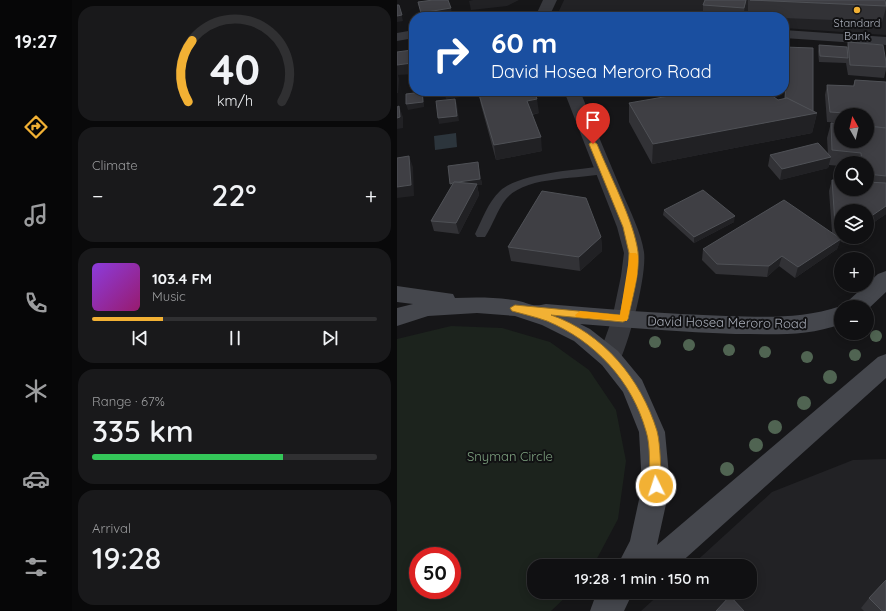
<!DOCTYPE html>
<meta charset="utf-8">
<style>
:root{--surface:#101012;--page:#19191b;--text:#f1f3f6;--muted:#9c9d9f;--line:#303032;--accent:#f2b134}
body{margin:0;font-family:Quicksand,sans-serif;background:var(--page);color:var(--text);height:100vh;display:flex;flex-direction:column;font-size:15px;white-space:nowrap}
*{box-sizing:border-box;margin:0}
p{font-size:13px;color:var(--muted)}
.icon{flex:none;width:22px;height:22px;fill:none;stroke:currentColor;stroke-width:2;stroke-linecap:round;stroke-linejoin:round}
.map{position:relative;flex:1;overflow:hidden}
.panel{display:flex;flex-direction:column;gap:6px;padding:6px;background:#09090a;width:325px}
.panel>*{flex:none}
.guide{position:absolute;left:12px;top:12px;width:380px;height:84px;border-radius:16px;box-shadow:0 2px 10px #0003,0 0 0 1px var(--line);background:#1a4fa0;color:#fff;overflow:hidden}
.needle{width:26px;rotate:352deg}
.buttons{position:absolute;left:437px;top:108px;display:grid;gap:8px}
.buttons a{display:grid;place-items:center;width:40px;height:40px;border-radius:50%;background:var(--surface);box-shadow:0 2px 10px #0003,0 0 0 1px var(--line);font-size:20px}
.speed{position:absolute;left:12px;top:547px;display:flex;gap:8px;font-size:20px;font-weight:700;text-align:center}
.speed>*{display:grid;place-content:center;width:52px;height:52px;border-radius:50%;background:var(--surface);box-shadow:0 2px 10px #0003,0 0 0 1px var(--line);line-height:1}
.speed .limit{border:6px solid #d22;background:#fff;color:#111}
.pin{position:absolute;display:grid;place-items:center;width:34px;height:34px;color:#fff;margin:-41px -17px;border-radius:50% 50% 50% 0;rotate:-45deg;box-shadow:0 0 4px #0007}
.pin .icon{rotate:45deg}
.me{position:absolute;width:44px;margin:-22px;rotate:356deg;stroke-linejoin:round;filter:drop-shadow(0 0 3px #0008)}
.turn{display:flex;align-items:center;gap:14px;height:84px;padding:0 16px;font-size:18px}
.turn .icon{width:52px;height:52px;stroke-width:2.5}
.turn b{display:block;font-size:28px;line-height:34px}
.big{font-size:30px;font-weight:600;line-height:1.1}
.panel .tile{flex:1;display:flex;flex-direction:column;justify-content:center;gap:6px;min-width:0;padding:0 14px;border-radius:16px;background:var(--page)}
.panel .dial{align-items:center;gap:0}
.dial svg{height:104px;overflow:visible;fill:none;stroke:var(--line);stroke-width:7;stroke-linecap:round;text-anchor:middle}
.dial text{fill:var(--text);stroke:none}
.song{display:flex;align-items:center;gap:12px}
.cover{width:48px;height:48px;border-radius:6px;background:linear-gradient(135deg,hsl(270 70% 55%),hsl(320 70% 35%))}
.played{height:4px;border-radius:2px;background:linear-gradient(90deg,var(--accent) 25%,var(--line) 25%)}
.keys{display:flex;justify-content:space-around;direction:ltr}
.heat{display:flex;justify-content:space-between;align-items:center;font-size:22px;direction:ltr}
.charge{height:6px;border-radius:3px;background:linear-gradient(90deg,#34c759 67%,var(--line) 0)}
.trip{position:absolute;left:130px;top:559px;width:230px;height:40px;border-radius:16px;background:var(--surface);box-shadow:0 2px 10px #0003,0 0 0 1px var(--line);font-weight:600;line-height:40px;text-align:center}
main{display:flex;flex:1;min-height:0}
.dock{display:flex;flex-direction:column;width:72px;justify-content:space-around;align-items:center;background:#060607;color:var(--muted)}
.dock .icon{width:28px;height:28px}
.dock .current{color:var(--accent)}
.dock b{font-size:18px;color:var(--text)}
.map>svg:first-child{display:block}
.built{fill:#222225}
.green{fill:#1c231d;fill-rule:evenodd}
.water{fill:#2c353c}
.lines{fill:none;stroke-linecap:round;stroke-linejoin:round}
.lane{fill:#37383d;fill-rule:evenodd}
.street{fill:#37383d;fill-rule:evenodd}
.secondary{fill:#45474d;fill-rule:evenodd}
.tree{fill:#506452}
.wall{fill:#323236}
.shaded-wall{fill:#212124}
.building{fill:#3f3f44;stroke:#4f5156}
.route{fill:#f2b134;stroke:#9d7322}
.slow{fill:#f59e0b}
.poi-dot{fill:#f2b134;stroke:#111113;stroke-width:1.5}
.labels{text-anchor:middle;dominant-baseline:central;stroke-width:4;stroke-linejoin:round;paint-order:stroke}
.far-poi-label{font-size:11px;fill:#a8adb8;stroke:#111113}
.street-label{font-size:13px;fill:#a8adb8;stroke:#111113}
.park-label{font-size:13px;fill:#7fa381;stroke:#111113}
</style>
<main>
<nav class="dock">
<b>19:27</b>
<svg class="icon current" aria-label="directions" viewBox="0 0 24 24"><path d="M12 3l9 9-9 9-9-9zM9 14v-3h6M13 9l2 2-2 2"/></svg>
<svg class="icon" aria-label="music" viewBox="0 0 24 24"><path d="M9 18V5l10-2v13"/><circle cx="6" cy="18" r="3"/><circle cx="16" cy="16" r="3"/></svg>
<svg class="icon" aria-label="phone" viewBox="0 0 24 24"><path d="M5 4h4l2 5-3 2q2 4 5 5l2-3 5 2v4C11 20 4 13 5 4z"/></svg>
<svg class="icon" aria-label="climate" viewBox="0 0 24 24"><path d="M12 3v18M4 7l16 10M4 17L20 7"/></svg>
<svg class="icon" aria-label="car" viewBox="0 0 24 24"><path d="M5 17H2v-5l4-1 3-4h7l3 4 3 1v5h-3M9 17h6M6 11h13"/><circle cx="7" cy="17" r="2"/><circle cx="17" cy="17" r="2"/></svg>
<svg class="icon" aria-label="filters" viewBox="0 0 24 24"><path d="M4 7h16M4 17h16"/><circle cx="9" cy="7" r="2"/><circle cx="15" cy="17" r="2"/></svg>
</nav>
<section class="panel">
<div class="tile dial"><svg viewBox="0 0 100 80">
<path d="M14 69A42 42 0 1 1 86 69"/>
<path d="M14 69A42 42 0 0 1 17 22" stroke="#f2b134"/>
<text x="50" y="56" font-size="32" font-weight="700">40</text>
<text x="50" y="72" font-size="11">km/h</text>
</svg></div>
<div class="tile"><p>Climate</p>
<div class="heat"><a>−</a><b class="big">22°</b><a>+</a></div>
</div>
<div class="tile">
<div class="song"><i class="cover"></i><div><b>103.4 FM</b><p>Music</p></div></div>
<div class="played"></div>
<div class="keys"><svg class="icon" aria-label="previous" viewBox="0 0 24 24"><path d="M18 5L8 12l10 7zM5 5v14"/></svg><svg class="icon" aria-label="pause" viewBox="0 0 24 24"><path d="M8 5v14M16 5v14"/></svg><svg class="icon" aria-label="next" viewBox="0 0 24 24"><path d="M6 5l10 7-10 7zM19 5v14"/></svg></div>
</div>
<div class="tile"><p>Range · 67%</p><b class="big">335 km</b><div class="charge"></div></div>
<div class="tile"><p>Arrival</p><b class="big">19:28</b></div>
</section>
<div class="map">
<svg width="489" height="611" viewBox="0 0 489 611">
<rect width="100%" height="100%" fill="#161618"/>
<g class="built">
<path d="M167,0H489V35L387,28V17H219L161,13Z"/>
<path d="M489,459V611H244L265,592H353V566H294L375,492L456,460Z"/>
</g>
<path class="green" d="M54,326L105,328L153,342L192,370L219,410L229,461L221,519L196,566H137V592H174L154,611H0V339ZM21,556H55V590H21Z"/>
<path class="water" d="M59,133L60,147L38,150L37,136Z"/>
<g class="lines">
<path class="lane" d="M207,166L211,167L213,170L211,173C182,180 129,175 109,199C100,210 96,225 88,237H80L78,234C85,220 91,202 103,191C122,173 180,170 207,166Z"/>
<g class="street">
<path d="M146,0H160L152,17H138Z"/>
<path d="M17,30V38L0,41V33Z"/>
<path d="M387,30L489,37V45L387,38Z"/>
<path d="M167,91H183C197,125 211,159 225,192C233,211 244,232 247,252C250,276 232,343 221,365L213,367L205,365L201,358L215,319L224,276L227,253L220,227Z"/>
</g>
<g class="secondary">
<path d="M489,271V292L470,310V307H448L451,301L481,274Z"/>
<path d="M0,286L56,294L58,298C77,297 97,297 117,300C131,302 134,308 149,304C209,309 269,314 329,316C370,317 405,319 444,306L446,307H444V324C410,337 374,334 338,334C286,332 234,328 183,324L193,329L221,351L245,380L268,432L273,486L260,545L481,357L489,354V378L280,566H220L233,541L245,486L242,432L226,392L205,365L177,341L145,325L118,316L80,313L31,316L0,326V308L16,304L0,302Z"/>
<path d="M204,592H236L227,611H193L197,600Z"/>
</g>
</g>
<g class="tree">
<circle cx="479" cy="336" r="6"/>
<circle cx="258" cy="342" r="6"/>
<circle cx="292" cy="345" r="6"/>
<circle cx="332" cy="350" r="6"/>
<circle cx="368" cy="352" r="6"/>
<circle cx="458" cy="355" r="6"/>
<circle cx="410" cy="357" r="6"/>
<circle cx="433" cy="377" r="7"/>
<circle cx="407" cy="403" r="7"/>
<circle cx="378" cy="427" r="7"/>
<circle cx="359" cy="445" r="7"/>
<circle cx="330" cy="469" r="7"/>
</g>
<g class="wall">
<path d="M308,0H349L346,17H328L306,15V5Z"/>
<path d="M351,0H488L489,5V8L485,22L387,18V17L351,16Z"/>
<path d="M451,42L489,62V70L487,78L451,75L449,63L422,62L421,51L422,45L450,47Z"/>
<path d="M387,47L416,112L420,113L415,133L255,164L232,122V103L381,100L388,98L390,62H387Z"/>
<path d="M458,80L489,82V214L470,227V211H444V237H456L447,243L443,241L440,249L398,278L382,266L370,277L319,274L305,260L306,249L435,232L432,191L435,180L470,189V163H444V166L432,165L431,168L383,180L371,166L373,155L431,154L430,138L434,123L470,141V115H444V123L430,122L428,95L430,85L456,86Z"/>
<path d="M81,91L142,113L135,115L145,151L99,160L84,105Z"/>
<path d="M82,168L85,185H80L82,195L62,234L37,231L34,221L54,187Z"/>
<path d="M267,210L337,222L297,243L266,215Z"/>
<path d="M204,237L205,251L183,271L114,261L111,247Z"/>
<path d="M472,598L489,611H467L464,608Z"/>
</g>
<g class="shaded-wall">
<path d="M76,0H122L110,6L74,10L72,1Z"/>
<path d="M2,5L6,21L0,22V16Z"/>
<path d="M54,8L55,14L33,17H25L24,13Z"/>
<path d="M15,50L17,58V74L1,75L2,79L1,93H0V65Z"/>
<path d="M47,91H76L77,95L49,99Z"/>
<path d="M25,92L27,98V107L11,110L9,104Z"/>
<path d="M58,99L60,104L62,121L42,124L41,118Z"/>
<path d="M140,99L142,113L132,115L130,101Z"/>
<path d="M2,106L6,117V128L0,129V118Z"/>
<path d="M420,113L415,133L255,164L256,144Z"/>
<path d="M144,137L145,151L99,160L97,145Z"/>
<path d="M12,156L16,167L17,196L0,198V187Z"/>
<path d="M434,157L431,168L383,180L385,169Z"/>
<path d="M81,162L85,185H80L82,195L62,234L59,223L54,189L53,184Z"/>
<path d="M489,206V214L470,227V219Z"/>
<path d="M338,216L337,222L297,243V237Z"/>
<path d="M204,237L205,251L183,271L182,257Z"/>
<path d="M449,237H456L447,243Z"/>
<path d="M444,239L440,249L398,278L401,267Z"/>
<path d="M385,256L382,266L370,277L372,266Z"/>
</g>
<g class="building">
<path d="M36,0H51L54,8L24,13L21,2Z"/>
<path d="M308,0H349L347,8L306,5Z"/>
<path d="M353,0H488L489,6Z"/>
<path d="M0,5H2L5,15L0,16Z"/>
<path d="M451,42L486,45L489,62V67L453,65Z"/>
<path d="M422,45L450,47L451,58L423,56Z"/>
<path d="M387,47L416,48V112L390,98H388L391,57L387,56Z"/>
<path d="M15,50V63L0,65V52Z"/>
<path d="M458,80L489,82V128L470,126V115H462V114L433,112L430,85L457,86Z"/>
<path d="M81,91H137L140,99L130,101L144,137L97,145Z"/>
<path d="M301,91H369L381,100L390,98L420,113L256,144L232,103Z"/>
<path d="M25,92L26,102L9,104V94Z"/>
<path d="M58,99L60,116L41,118L39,101Z"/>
<path d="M2,106L3,117L0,118V107Z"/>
<path d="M434,123L444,124V141H470V126L489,128V176L470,174V163H465L464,153L435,150Z"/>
<path d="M421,143L434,157L385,169L373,155Z"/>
<path d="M12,156L14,185L0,187V158Z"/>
<path d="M81,162L83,179L61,182H57L56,183L53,184L51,166Z"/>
<path d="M435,180H444V189H470V182L489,183V206L470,219V211H444V228L438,224Z"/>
<path d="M57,182L80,184L59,223L34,221Z"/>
<path d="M306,190L338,216L297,237L267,210Z"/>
<path d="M145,191L189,198L204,237L182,257L111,247Z"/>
<path d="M387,200L444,239L401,267L385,256L372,266L320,264L306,249Z"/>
<path d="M489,580V611H485L472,598Z"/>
<path d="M333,596L347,611H319Z"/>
</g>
<path class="route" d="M196,141L200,144C212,174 237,221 241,252C243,274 235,298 231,319L226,322L154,315C206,333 244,379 260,431C264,446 263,470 265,486L263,490L259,491L255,490L253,486C252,470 254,446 249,431C235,381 198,341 150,321C139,317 126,314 115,311L113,308L118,305L223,315L231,276L232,253L226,227L192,144Z"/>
<path class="slow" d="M233,253H239L241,256L240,276L230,321L179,317L178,315L183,311L223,315Z"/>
<circle class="poi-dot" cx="460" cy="10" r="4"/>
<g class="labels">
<g class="far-poi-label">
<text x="460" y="23">Standard<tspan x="460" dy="13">Bank</tspan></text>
</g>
<g class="street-label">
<text transform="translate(330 322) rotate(1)">David Hosea Meroro Road</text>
</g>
<g class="park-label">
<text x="113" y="456">Snyman Circle</text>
</g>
</g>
</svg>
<div class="buttons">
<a><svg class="needle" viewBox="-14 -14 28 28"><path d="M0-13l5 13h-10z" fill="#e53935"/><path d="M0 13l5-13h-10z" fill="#9c9d9f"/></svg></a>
<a><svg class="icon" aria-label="search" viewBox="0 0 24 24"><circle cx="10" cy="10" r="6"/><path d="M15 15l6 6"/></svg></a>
<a><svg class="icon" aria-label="layers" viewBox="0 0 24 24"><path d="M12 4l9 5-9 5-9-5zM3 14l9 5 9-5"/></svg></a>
<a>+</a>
<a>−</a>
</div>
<div class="speed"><div class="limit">50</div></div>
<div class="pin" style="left:196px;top:144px;background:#d93025"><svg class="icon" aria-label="arrive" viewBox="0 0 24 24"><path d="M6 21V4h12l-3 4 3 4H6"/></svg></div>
<svg class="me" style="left:259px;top:486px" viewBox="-20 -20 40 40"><circle r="17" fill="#f2b134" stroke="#fff" stroke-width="3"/><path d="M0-11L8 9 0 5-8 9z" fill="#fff"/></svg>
<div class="trip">19:28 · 1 min · 150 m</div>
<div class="guide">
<div class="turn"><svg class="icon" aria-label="right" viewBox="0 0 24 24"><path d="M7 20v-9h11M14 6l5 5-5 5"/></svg><div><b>60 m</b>David Hosea Meroro Road</div></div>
</div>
</div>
</main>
